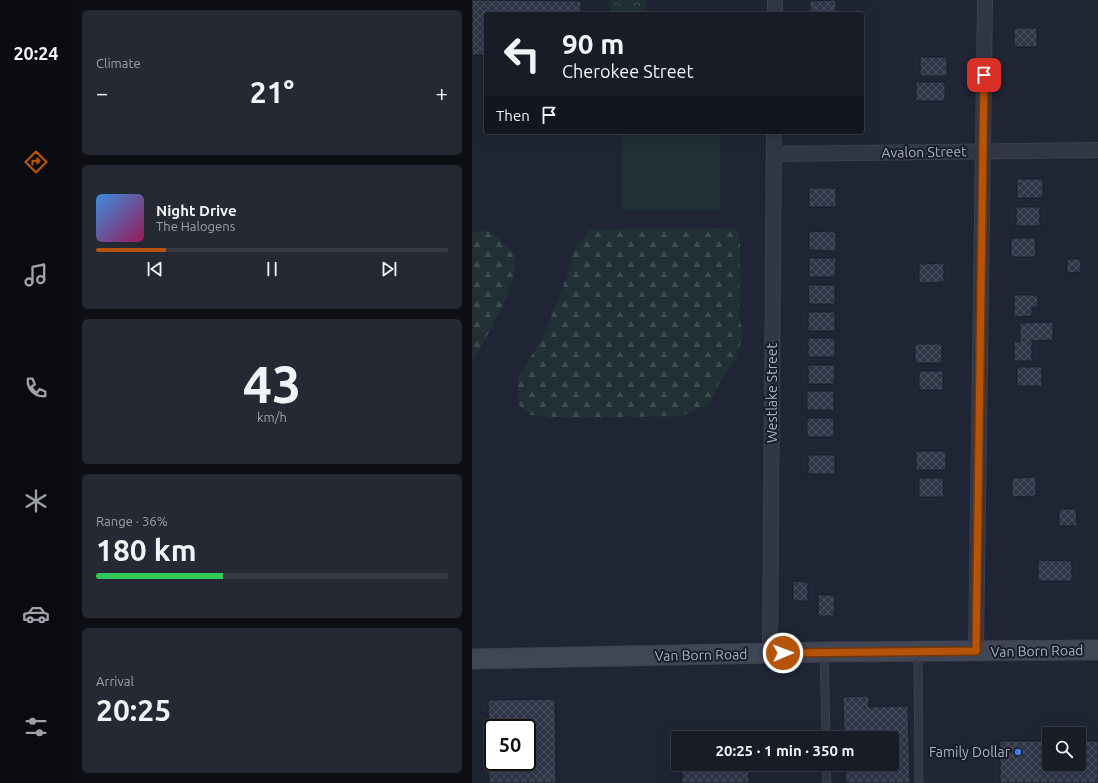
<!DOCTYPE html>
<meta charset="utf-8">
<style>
:root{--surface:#171c27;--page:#242933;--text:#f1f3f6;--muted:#9ea1a7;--line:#363a44;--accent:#b45309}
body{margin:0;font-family:Ubuntu,sans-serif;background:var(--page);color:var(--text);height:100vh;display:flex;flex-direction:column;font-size:15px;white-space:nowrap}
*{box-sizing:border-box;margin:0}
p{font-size:13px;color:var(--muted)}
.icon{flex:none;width:22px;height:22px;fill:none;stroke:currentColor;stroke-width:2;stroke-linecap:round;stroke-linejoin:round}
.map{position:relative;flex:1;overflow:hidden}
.panel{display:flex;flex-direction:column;gap:10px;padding:10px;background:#0d0f15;width:400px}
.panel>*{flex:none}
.banner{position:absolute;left:12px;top:12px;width:380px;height:122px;border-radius:4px;box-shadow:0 4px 16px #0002,0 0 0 1px var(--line);background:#171c27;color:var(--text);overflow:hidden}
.controls{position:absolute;left:570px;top:727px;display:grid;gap:8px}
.controls a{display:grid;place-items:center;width:44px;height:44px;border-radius:4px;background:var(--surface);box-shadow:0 4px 16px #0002,0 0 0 1px var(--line);font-size:20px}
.speed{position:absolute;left:12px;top:719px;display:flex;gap:8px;font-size:20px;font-weight:700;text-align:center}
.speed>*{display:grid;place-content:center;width:52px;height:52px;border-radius:50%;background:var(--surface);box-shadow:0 4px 16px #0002,0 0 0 1px var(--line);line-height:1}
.speed .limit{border:2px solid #111;border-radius:6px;background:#fff;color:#111}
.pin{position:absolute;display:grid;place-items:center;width:34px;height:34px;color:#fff;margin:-17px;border-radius:8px;box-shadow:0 2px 6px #0006}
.me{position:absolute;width:44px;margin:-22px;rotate:89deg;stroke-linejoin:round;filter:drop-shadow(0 0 3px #0008)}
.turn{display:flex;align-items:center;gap:14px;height:84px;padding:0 12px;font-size:18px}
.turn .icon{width:52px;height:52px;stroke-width:2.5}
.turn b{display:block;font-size:28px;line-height:34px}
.then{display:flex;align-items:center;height:38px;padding:0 12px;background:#0003;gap:8px;font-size:15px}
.big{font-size:30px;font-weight:600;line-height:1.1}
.panel .card{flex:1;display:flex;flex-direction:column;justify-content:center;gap:6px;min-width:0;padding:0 14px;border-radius:6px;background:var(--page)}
.panel .dial{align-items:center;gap:0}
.dial b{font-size:52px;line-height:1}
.song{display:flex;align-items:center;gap:12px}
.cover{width:48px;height:48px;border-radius:6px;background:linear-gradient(135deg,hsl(210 70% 55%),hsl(330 70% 35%))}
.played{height:4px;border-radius:2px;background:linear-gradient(90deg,var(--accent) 20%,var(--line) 20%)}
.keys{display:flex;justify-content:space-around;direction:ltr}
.heat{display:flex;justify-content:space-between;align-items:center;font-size:22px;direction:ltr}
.charge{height:6px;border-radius:3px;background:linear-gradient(90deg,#34c759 36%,var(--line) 0)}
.trip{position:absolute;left:199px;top:731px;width:228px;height:40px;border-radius:4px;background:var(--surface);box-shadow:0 4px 16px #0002,0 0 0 1px var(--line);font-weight:600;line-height:40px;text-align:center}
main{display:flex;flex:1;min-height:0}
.menu{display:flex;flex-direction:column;width:72px;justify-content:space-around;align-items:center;background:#090b10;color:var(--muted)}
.menu .icon{width:28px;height:28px}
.menu .on{color:var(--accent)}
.menu b{font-size:18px;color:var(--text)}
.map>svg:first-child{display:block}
.forest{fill:url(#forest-firs)}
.park{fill:url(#park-crowns)}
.pitch{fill:#213035}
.building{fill:url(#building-cross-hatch);stroke:#1a1f2b;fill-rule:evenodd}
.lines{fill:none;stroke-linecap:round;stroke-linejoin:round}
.lane-casing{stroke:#3c414e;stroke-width:9}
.street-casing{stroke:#3c414e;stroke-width:16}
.secondary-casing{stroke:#3c414e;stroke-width:21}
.lane{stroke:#323745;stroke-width:7}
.street{stroke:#323745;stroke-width:14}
.secondary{stroke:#414657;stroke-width:19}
.route-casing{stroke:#753606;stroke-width:10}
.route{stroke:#b45309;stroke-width:7}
.shop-dot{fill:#3f7fe0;stroke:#181d29;stroke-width:1.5}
.labels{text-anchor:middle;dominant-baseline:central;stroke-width:4;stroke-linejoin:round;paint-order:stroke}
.street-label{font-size:14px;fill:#acb1c2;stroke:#181d29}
.poi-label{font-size:14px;fill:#acb1c2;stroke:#181d29;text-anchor:end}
</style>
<main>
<nav class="menu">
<b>20:24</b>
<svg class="icon on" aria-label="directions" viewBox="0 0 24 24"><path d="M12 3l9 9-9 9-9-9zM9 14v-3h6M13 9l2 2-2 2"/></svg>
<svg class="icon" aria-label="music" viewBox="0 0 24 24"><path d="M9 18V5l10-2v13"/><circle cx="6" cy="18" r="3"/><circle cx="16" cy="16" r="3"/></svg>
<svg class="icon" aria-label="phone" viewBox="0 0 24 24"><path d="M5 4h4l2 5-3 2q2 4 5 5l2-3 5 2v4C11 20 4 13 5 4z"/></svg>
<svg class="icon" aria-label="climate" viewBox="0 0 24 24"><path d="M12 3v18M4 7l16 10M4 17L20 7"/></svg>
<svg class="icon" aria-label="car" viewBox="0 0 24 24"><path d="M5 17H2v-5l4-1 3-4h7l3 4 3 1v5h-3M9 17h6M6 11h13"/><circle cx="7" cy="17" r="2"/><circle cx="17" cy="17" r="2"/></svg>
<svg class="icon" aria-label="filters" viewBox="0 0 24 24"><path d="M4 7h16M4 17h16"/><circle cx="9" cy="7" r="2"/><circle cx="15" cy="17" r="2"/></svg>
</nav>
<section class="panel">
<div class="card"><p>Climate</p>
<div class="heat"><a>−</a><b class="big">21°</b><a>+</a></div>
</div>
<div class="card">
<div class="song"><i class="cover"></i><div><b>Night Drive</b><p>The Halogens</p></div></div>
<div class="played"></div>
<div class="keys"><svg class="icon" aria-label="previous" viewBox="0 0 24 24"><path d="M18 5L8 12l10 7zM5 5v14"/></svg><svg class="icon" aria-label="pause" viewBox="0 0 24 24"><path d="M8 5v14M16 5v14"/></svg><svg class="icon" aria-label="next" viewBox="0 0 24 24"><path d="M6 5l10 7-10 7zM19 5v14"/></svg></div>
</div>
<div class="card dial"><b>43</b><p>km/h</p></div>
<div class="card"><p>Range · 36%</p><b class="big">180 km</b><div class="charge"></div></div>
<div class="card"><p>Arrival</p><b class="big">20:25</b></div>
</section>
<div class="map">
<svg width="626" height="783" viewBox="0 0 626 783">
<defs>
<pattern id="forest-firs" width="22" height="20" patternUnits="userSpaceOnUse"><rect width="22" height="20" fill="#213035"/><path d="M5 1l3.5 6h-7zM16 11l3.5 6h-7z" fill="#3f4c51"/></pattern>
<pattern id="park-crowns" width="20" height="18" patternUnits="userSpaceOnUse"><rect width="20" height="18" fill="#213035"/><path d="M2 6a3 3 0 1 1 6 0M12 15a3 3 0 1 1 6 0" fill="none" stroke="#3f4c51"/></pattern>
<pattern id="building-cross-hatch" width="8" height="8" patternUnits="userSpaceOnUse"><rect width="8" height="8" fill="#2e3648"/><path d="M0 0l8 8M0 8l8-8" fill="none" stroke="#4a5161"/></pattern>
</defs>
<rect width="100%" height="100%" fill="#1f2534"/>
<g class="forest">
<path d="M224,227L265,229L268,240L267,316L271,335L264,360L248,381L238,404L209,416L96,418L58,415L46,404V377L71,337L91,287L100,256L107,243L118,230Z"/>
<path d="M0,231H18C24,238 35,244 40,252C54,275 12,340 0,362Z"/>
</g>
<path class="park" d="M138,0H173L175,14H138Z"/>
<rect class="pitch" x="150" y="132" width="98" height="78"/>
<g class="building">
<path d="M0,0L109,1V14H14V55H0Z"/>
<path d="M364,0V14H338V1Z"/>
<rect x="542" y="28" width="23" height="19"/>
<rect x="448" y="57" width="27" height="19"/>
<rect x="444" y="82" width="29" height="19"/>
<rect x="545" y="179" width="26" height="19"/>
<rect x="337" y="188" width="27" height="19"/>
<rect x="544" y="207" width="24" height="19"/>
<path d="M337,231L364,232V251L337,250Z"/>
<path d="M539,238H563L564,257H539Z"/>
<path d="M337,258H364L363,277H337Z"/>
<path d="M595,259H608L609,272L595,273Z"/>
<path d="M472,263V282L447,283V264Z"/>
<path d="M336,285H363V304H337Z"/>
<path d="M542,295H566V307H560V316L542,317Z"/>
<rect x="336" y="312" width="27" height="19"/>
<path d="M581,322V340L560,341V361H542V342H548V323Z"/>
<rect x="336" y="338" width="27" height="19"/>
<rect x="443" y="344" width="27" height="19"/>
<path d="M336,365H363L362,384H336Z"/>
<rect x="545" y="367" width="25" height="19"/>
<rect x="447" y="371" width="24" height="19"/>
<rect x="335" y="391" width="27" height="19"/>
<rect x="335" y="418" width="27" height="19"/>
<rect x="444" y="451" width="30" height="19"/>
<rect x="336" y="455" width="27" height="19"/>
<path d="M564,477V496L540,497V478Z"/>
<path d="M447,478H471L472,497H447Z"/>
<path d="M587,509H604L605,526H587Z"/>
<path d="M566,560L600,561V581H566Z"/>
<path d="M321,581L336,582V601H321Z"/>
<path d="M346,595H363L362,616H346Z"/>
<path d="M397,696V707L436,706L438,783H374L373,764H420V738H372L371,697Z"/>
<path d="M83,699L84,783H17L16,700ZM21,728H55V762H21Z"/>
<path d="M528,741H577V764H607V741H626V783H528Z"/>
<rect x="210" y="764" width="67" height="19"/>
</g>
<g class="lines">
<defs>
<g id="lane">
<path d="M446,652L447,783"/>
<path d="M352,653L354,738"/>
<path d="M354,764L355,783"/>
</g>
<g id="street">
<path d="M303,14V0"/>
<path d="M302,154L626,150"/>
<path d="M504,651L513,0"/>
<path d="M298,654L302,132"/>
</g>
<path id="secondary" d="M0,659L352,652L626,650"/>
</defs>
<use href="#lane" class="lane-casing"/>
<use href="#street" class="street-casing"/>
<use href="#secondary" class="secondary-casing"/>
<use href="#lane" class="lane"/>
<use href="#street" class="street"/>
<use href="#secondary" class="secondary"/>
</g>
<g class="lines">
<defs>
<path id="route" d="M311,653L504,651L512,75"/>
</defs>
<use href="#route" class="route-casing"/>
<use href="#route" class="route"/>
</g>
<circle class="shop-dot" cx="546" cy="752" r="4"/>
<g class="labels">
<g class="street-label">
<text transform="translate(452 152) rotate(-1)">Avalon Street</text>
<text transform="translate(300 393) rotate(-90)">Westlake Street</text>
<text transform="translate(565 651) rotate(-1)">Van Born Road</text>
<text transform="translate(229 655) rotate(-1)">Van Born Road</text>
</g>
<g class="poi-label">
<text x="538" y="752">Family Dollar</text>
</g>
</g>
</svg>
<div class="controls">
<a><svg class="icon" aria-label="search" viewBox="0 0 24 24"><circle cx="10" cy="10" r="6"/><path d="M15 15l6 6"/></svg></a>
</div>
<div class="speed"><div class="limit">50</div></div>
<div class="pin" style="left:512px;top:75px;background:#d93025"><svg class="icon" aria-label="arrive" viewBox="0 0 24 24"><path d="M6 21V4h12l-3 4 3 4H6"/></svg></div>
<svg class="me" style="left:311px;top:653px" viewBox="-20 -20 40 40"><circle r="17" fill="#b45309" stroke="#fff" stroke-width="3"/><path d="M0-11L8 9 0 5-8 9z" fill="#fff"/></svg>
<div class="trip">20:25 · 1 min · 350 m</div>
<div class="banner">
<div class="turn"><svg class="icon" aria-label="left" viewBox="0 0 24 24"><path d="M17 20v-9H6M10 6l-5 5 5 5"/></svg><div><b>90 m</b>Cherokee Street</div></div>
<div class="then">Then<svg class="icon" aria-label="arrive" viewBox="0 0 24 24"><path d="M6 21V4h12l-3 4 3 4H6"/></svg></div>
</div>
</div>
</main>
